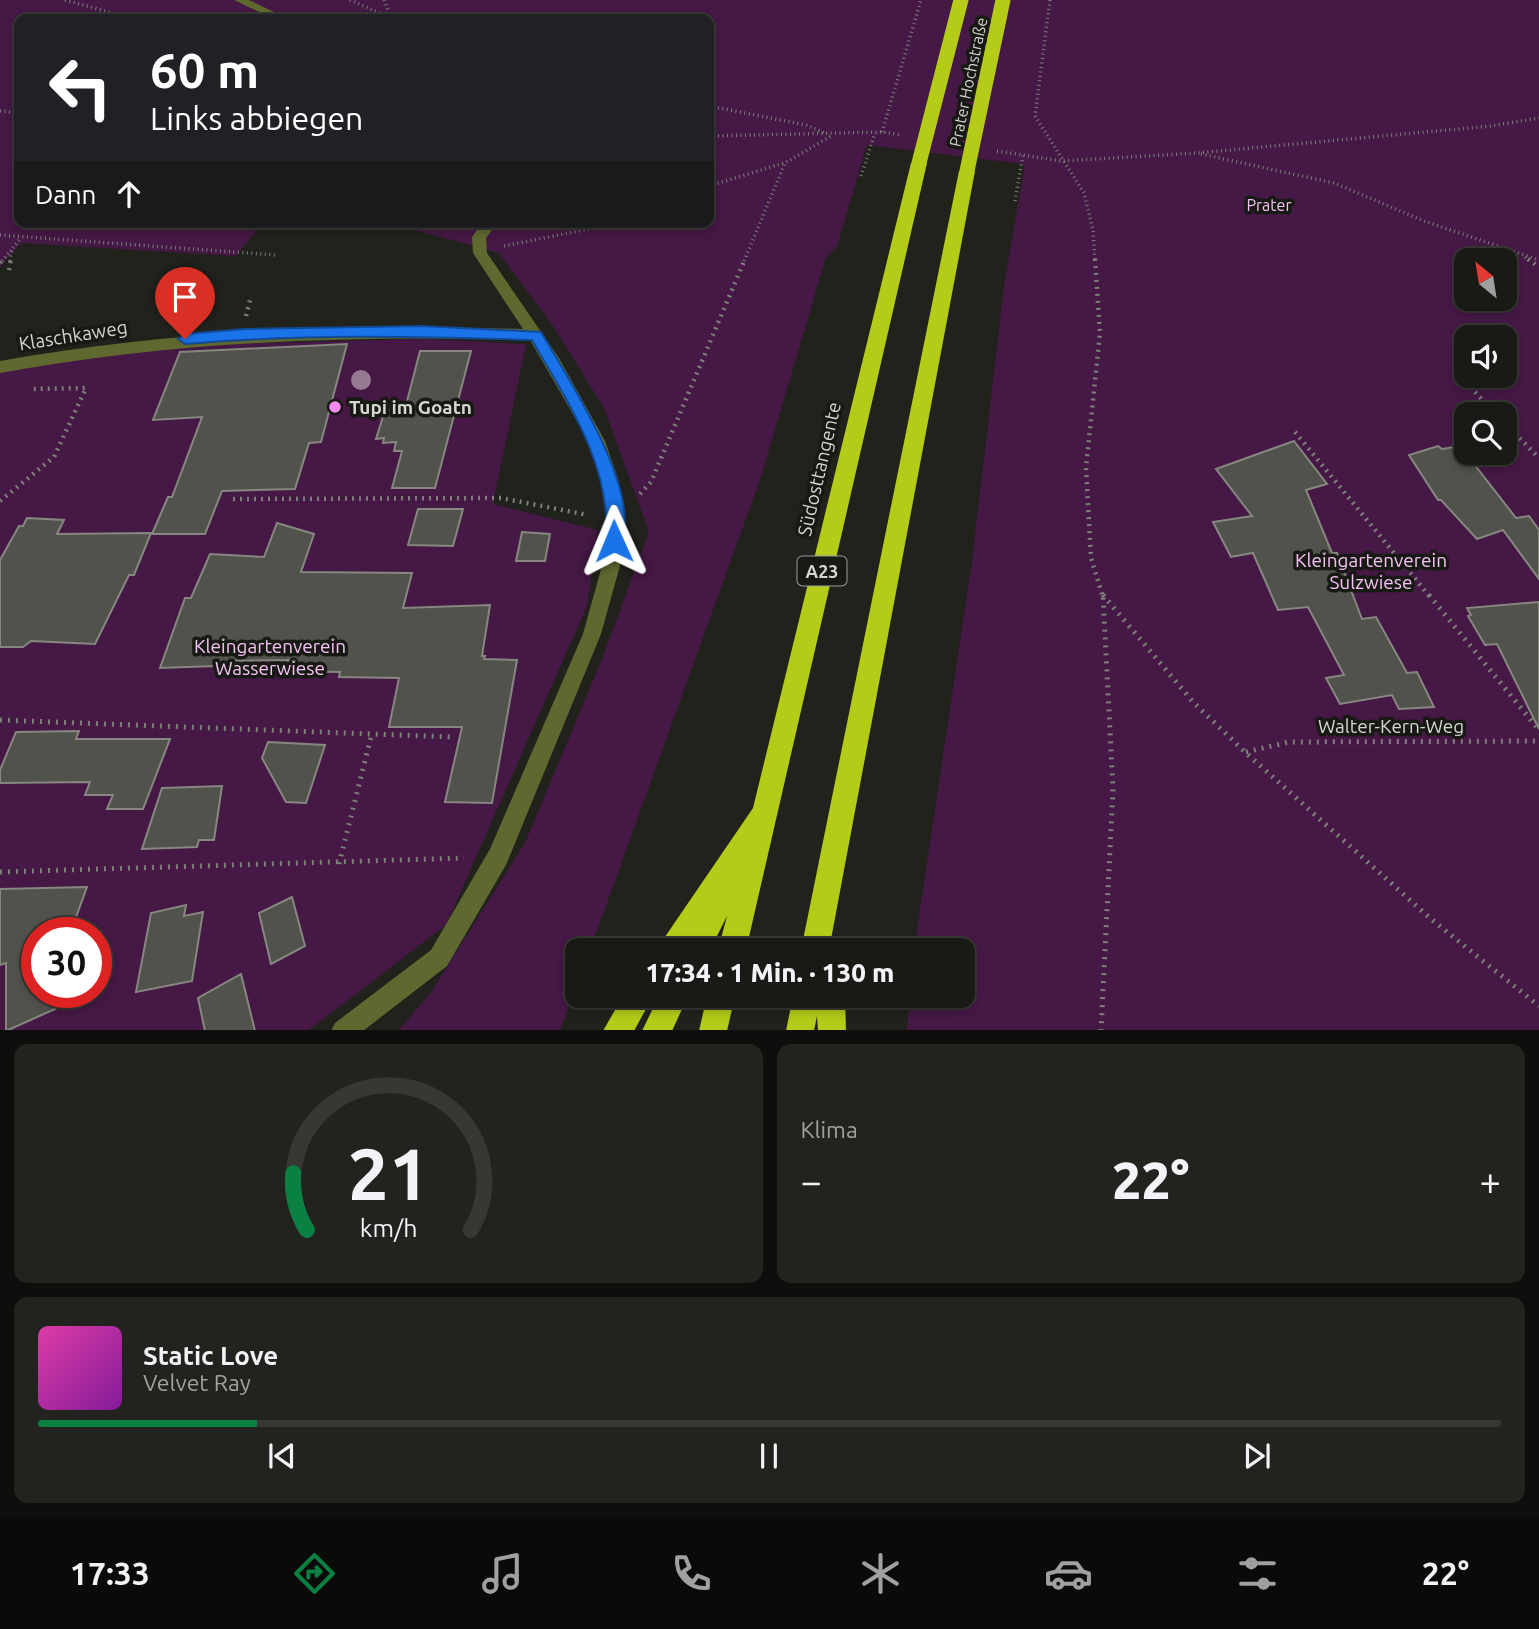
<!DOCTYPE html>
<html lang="de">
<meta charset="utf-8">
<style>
:root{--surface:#191a15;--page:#22231e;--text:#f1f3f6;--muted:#9fa1a0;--line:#373834;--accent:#0b8043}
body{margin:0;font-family:Ubuntu,sans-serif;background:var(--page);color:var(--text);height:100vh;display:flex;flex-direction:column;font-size:26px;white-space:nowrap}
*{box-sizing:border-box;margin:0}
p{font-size:23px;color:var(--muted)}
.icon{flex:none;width:38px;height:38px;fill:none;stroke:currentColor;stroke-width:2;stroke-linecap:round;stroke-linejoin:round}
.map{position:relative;height:1030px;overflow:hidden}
.panel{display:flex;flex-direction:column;gap:14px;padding:14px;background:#0e0e0c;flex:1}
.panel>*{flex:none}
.guide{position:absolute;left:14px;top:14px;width:700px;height:214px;border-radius:14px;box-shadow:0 4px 10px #0003,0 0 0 2px var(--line);background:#202124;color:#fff;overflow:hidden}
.needle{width:46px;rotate:330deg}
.tools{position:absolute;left:1454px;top:248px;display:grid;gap:14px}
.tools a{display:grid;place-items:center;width:63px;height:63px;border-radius:14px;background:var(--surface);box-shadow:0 4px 10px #0003,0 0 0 2px var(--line);font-size:35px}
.speed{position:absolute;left:21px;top:917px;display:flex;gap:14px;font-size:35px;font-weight:700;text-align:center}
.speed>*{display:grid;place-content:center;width:91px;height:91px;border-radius:50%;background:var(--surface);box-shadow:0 4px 10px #0003,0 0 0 2px var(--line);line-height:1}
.speed .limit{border:10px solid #d22;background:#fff;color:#111}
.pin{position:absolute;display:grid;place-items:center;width:60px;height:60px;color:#fff;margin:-72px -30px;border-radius:50% 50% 50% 0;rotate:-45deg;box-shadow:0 0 7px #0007}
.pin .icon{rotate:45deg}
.me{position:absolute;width:77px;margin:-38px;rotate:359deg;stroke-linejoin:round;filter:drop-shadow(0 0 5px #0008)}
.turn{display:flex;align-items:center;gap:24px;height:147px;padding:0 21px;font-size:32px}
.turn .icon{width:91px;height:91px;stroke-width:2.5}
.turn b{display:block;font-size:49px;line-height:60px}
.then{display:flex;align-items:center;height:66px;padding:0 21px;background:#0003;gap:14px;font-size:26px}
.big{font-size:52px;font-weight:800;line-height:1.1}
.panel .widget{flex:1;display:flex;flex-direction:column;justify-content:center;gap:10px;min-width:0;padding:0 24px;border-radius:14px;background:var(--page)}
.panel .dial{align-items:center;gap:0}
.dial svg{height:182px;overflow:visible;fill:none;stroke:var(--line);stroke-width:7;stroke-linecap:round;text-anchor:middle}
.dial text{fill:var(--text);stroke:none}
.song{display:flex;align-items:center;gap:21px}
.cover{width:84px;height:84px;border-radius:10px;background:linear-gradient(135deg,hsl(320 70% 55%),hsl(290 70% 35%))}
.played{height:7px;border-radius:4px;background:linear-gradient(90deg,var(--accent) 15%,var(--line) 15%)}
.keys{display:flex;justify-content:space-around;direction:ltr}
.heat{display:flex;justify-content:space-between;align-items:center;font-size:38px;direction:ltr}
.panel .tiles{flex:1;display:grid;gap:14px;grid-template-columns:1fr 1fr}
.widget:last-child{grid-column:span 2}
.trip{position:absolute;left:565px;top:938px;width:410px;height:70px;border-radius:14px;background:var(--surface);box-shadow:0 4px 10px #0003,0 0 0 2px var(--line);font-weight:800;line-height:70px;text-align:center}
.menu{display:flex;height:112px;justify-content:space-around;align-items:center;background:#0a0a08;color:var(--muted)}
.menu .icon{width:49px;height:49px}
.menu .active{color:var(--accent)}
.menu b{font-size:32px;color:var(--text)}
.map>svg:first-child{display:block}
.green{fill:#451845;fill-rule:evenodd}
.building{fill:#51524b;stroke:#868880;stroke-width:2}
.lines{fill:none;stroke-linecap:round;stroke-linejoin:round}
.path-far2{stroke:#7e7f7a;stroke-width:3.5;stroke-dasharray:1 3.5;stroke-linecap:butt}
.path-far1{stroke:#7e7f7a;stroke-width:4.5;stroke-dasharray:2 5;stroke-linecap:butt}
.path{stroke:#7e7f7a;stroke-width:5;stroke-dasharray:2 6;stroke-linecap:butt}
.minor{fill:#5e682f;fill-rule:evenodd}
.highway{fill:#b4cb18;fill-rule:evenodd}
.highway-bridge{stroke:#b4cb18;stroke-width:15}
.tree{fill:#967993}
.route{fill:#1a73e8;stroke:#114b97;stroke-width:2}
.poi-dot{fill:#f38af1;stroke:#171913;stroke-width:2.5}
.labels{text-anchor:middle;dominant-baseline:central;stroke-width:7;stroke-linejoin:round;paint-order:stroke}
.far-street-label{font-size:16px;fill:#d5d6d2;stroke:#171913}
.far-park-label{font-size:16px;fill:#f6c1f4;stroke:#171913}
.shield{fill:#171913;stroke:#9c9d99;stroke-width:2}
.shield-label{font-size:18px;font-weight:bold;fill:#d5d6d2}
.street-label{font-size:19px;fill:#d5d6d2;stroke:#171913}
.poi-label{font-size:19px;font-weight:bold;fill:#d5d6d2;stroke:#171913;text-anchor:start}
.park-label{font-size:19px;fill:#f6c1f4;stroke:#171913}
</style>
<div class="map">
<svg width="1539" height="1031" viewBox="0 0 1539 1031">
<rect width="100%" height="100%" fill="#21221c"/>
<g class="green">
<path d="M0,0H1539V1030H907L910,996H962V950H914L972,561L1004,286L1025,164L867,145L837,246L826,257L761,477L590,950H578L577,984L560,1030H399L431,992L525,843L602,659L649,532L604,408L551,323L499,253L386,222H709V19H19V222H263L236,256L21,243L0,267ZM1466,261H1505V299H1466ZM1466,338H1505V376H1466ZM1466,415H1505V453H1466Z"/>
<path d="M423,339L526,344L493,504L598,530L587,606L446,925L309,1030H0V365L179,345ZM37,933H96V992H37Z"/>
</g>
<g class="building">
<path d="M347,344L321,442L309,443L295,489L222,491L205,534H152L168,497H172L202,417L153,420L180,352Z"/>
<path d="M420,351H471L435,488H392L402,451H394L396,442L383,443L384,438L376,439L385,410L405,409Z"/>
<path d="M1294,441L1327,484L1306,490L1332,553H1337L1362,619L1376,617L1407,673L1417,672L1434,707L1399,709L1392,695L1340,704L1326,678L1344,675L1308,607L1278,610L1253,553L1231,557L1213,522L1252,516L1216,469Z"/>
<path d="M1438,446L1442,449L1460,446L1516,518L1529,516L1539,530V579L1503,530L1477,539L1441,500H1438L1409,455Z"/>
<path d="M418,509H463L453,546L408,545Z"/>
<path d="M27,518L64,520L57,534L151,533L134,575H129L95,644L31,641L23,647H0V560L19,526H23Z"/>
<path d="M277,523L314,534L301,572L412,573L403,608L490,605L482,656H485L484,659L517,660L492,803L445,802L462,727H389L399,678L339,677L340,672L285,671L289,660L217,661L215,666L160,668L185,598H191L210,554L264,557Z"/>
<path d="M522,532L550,534L545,561H516Z"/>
<path d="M1539,602V729L1497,644L1485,645L1468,616L1471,615L1467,608Z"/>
<path d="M79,731L76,739H170L143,809H107L113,795H85L90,782L0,783V770L16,732Z"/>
<path d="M268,742L325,745L306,803L286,802L262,758Z"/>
<path d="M222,786L214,840H199L197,847L142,849L162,788Z"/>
<path d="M87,887L71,931L37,932V992H93L6,1031V963L0,965V889Z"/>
<path d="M292,897L305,946L271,964L259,913Z"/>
<path d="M186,905L184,916L203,912L192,981L136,992L151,913Z"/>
<path d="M241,974L255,1031H205L198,998Z"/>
</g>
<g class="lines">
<g class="path-far2">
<path d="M65,0L134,19"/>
<path d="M350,0L391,18"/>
<path d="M384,0L392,19"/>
<path d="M1050,0L1035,116L1084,193L1093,230L1095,261"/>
<path d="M709,106L806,125L827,134"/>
<path d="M0,111L19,113"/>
<path d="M882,132L921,0"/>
<path d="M709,136L882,132L902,135"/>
<path d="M997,151L1061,161L1197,153L1491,126L1539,118"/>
<path d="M1201,154L1334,183L1424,221L1539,260"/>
<path d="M861,176L875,133"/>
<path d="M709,186L784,163"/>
<path d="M1015,201L1023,155"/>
<path d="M0,235L275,255"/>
<path d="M504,246L623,222"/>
<path d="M1525,257L1530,261"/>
<path d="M2,261L11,250"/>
<path d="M10,261L12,249L20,239"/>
<path d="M744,261L785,163L831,136"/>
</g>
<g class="path-far1">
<path d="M1095,259L1100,333L1086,468L1091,558L1103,597"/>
<path d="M1528,259L1539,267"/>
<path d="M0,263L3,259"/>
<path d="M9,270L11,259"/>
<path d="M246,316L250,300"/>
<path d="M1475,392L1497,415"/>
<path d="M1505,423L1539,458"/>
<path d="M1295,432L1430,597"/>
<path d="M640,494L651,482L745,259"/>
<path d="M233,499L501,498L588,515"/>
<path d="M0,501L54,457L86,388L33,389"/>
<path d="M1103,595L1105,597"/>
</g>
<g class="path">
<path d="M1103,595L1193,702L1245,752L1431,919L1539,1006"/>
<path d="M1429,595L1539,730"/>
<path d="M0,720L452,737"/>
<path d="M1246,752L1289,742L1539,741"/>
<path d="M339,864L372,733"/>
<path d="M0,872L464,858"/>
<path d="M1101,1031L1113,789L1103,595"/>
</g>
<g class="minor">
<path d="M234,0H249L289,19H274Z"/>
<path d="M483,222H498L486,238L487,253L559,358L605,441L618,479L625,521L621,562L601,634L506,865L447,966L363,1031H331L335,1023L431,950L490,849L583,634L603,562L607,521L600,479L589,442L530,340C352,335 176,341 0,373V361C174,330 347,324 523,329L473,253L472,237Z"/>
</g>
<g class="highway">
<path d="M919,158L927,163L746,950H718L727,916L710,950H656L753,808L911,163Z"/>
<path d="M967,166L975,171L829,950H801L959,171Z"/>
<path d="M623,996H653L634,1031H603Z"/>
<path d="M659,996H688L672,1031H642Z"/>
<path d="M707,996H735L727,1031H699Z"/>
<path d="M793,996H845L846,1031H818L817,1016L814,1031H786Z"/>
</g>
<g class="highway-bridge">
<path d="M919,163L961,0"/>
<path d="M967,171L1003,0"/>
</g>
</g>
<circle class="tree" cx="361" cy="380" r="10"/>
<path class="route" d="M422,326L541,332C567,377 645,494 620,546L614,548L606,541C612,466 568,403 532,340C416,336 300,334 185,344L178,339L185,334L244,329Z"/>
<circle class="poi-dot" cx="335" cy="407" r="7"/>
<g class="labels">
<g class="far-street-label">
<text transform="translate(968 82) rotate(-78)">Prater Hochstraße</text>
</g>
<g class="far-park-label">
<text x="1269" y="205">Prater</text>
</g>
<rect class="shield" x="797.5" y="556.5" width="49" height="29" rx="5"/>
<g class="shield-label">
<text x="822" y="571">A23</text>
</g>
<g class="street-label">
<text transform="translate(73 335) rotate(-9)">Klaschkaweg</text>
<text transform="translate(819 469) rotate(-77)">Südosttangente</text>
<text x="1391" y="726">Walter-Kern-Weg</text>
</g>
<g class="poi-label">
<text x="349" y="407">Tupi im Goatn</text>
</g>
<g class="park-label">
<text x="1371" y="560">Kleingartenverein<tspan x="1371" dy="22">Sulzwiese</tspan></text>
<text x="270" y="646">Kleingartenverein<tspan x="270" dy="22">Wasserwiese</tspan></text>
</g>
</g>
</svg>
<div class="tools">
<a><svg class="needle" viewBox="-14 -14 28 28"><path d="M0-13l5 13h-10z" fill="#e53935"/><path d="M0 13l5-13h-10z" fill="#9fa1a0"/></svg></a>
<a><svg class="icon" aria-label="sound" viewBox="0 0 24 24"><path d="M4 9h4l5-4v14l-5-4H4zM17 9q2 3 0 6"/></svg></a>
<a><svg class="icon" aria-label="search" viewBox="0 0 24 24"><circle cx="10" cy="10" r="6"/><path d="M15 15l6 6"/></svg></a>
</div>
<div class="speed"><div class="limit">30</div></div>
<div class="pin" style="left:185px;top:339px;background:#d93025"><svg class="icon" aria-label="arrive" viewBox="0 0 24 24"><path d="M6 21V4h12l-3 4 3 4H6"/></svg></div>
<svg class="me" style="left:614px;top:541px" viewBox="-20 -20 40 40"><path d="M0-17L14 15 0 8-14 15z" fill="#1a73e8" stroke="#fff" stroke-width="4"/></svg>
<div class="trip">17:34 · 1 Min. · 130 m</div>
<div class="guide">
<div class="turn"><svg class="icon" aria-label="left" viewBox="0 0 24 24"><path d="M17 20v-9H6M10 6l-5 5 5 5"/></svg><div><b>60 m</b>Links abbiegen</div></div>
<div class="then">Dann<svg class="icon" aria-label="ahead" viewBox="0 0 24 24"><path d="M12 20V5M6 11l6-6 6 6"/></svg></div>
</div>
</div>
<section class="panel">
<div class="tiles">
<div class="widget dial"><svg viewBox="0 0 100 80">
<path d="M14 69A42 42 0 1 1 86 69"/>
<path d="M14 69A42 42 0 0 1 8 44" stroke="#0b8043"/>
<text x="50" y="56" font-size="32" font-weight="700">21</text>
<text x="50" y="72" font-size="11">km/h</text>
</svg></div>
<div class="widget"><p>Klima</p>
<div class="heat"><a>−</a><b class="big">22°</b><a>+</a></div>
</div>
<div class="widget">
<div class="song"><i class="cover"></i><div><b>Static Love</b><p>Velvet Ray</p></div></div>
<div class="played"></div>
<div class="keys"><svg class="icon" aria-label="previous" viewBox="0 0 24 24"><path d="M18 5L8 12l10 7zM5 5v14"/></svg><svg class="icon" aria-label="pause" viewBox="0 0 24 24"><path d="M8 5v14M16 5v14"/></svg><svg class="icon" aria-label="next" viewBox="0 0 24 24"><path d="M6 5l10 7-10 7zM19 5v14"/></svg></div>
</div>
</div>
</section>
<nav class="menu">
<b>17:33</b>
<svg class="icon active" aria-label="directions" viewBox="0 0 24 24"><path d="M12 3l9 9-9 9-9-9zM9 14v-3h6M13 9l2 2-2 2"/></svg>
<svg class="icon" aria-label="music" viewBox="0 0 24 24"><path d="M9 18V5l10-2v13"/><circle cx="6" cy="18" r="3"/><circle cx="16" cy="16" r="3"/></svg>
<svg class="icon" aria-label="phone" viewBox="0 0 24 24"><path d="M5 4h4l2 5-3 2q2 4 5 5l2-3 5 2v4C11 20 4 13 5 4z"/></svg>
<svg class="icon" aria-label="climate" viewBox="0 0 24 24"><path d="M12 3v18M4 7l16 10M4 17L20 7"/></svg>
<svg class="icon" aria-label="car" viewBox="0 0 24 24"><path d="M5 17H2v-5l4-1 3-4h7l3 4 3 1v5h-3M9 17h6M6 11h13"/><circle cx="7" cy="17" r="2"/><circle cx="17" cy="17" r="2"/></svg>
<svg class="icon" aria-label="filters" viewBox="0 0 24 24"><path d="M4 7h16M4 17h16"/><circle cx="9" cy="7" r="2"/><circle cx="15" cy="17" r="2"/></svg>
<b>22°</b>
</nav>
